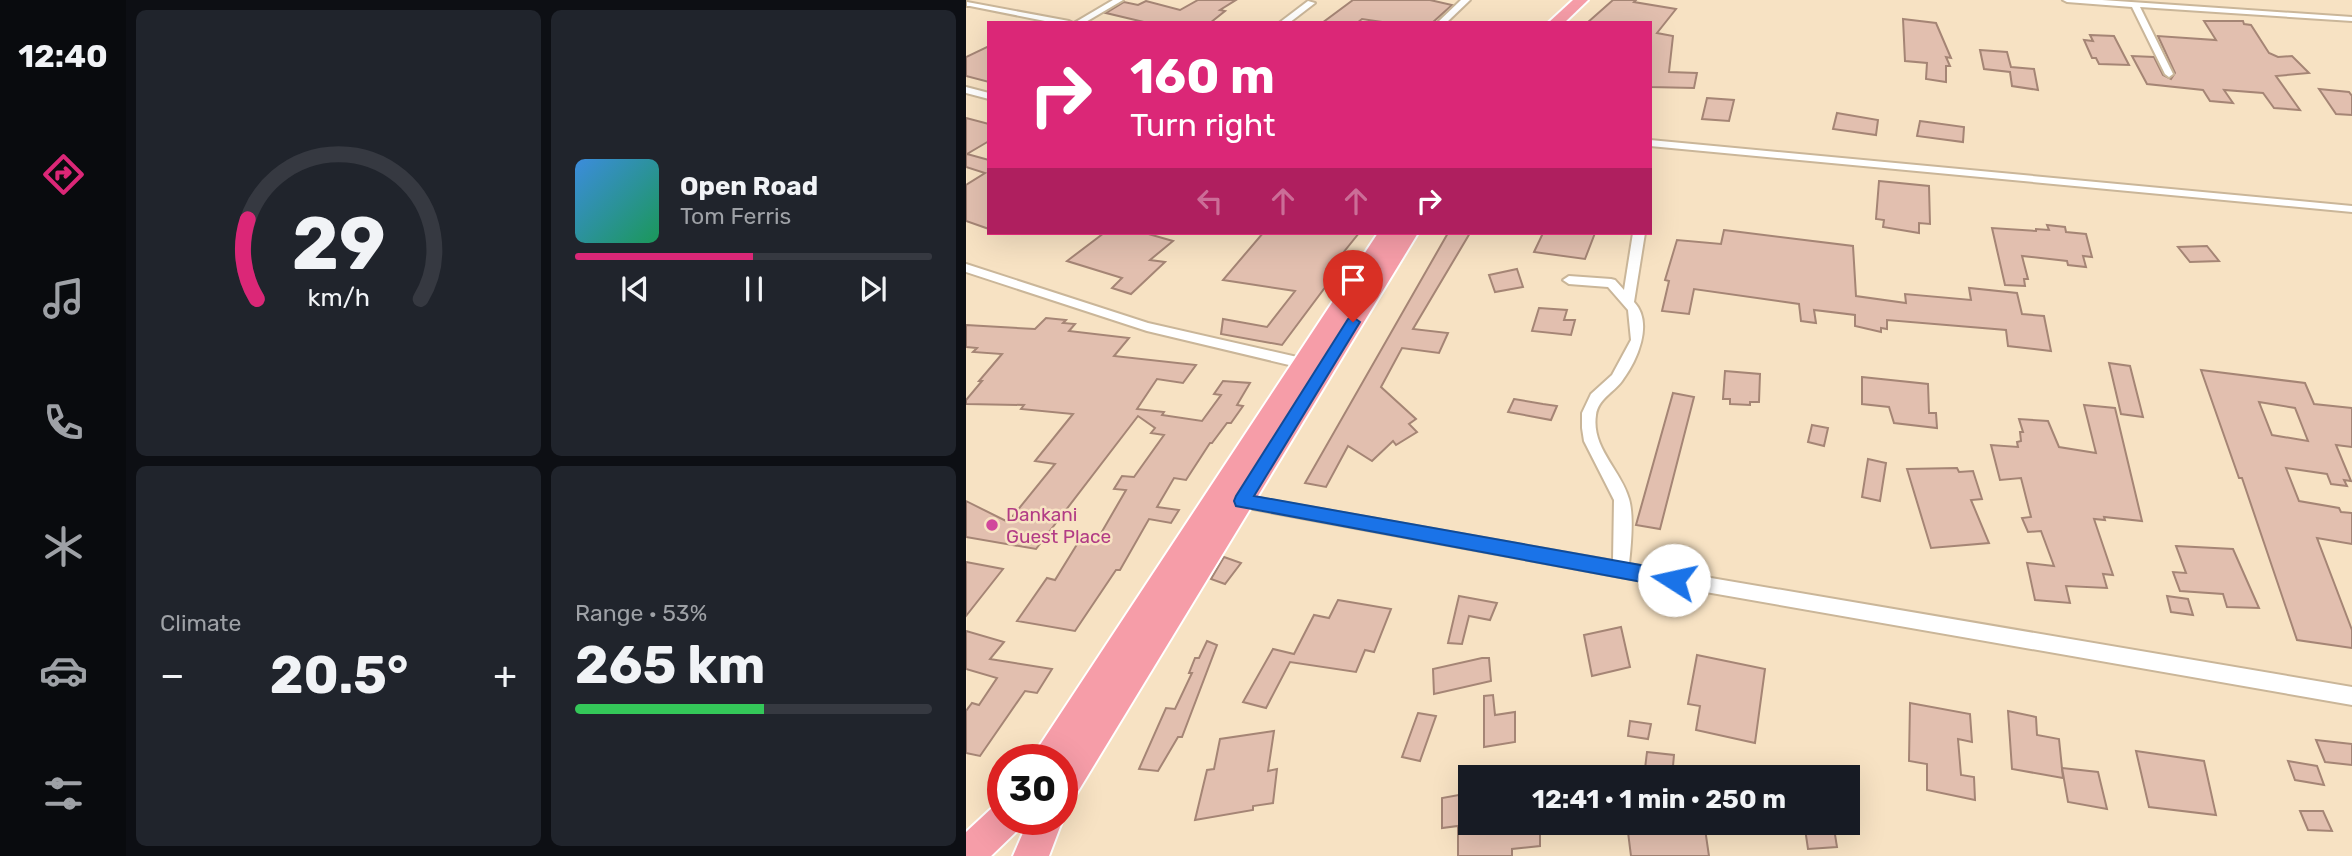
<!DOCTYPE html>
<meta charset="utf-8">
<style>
:root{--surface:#171b24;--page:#20242c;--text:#f1f3f6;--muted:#9ea1a6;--line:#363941;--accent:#db2777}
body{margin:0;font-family:Rubik,sans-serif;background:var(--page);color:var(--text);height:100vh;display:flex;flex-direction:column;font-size:26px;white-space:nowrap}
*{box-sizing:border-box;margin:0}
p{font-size:23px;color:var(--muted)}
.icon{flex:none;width:38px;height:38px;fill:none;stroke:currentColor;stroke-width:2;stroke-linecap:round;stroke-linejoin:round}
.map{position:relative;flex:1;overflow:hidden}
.drawer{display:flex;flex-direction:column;gap:10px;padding:10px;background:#0d0f14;width:840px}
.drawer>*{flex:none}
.banner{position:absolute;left:21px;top:21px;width:665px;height:214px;border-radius:0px;box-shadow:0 7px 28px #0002;background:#db2777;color:#fff;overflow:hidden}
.speed{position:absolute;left:21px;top:744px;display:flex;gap:14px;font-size:35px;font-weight:700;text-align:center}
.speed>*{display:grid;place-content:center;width:91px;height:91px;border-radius:50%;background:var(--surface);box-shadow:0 7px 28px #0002;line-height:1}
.speed .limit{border:10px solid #d22;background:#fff;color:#111}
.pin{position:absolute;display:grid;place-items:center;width:60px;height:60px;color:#fff;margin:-72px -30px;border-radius:50% 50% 50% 0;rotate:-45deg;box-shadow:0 0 7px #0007}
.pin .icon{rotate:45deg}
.me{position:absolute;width:77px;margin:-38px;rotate:280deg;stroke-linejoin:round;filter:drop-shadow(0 0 5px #0008)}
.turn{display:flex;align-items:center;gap:24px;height:147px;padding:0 28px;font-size:32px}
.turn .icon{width:91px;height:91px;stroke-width:2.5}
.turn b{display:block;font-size:49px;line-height:60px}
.lanes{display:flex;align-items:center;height:66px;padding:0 28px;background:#0003;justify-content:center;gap:35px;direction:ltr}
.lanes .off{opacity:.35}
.big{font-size:52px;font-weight:700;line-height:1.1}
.drawer .tile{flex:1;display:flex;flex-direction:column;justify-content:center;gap:10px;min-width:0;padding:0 24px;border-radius:10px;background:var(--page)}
.drawer .dial{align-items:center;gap:0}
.dial svg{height:182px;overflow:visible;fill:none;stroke:var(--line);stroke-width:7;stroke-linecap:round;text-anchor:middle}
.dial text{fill:var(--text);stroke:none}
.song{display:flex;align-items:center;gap:21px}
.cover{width:84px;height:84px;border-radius:10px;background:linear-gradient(135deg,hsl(210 70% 55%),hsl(150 70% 35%))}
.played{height:7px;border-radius:4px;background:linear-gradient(90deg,var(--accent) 50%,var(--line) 50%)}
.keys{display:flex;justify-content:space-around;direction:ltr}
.heat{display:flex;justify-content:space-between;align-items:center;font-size:38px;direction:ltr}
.charge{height:10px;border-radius:5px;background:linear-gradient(90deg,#34c759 53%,var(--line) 0)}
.drawer .tiles{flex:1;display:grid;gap:10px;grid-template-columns:repeat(2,1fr)}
.trip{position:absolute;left:492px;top:765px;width:402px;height:70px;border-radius:0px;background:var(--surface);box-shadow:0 7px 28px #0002;font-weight:700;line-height:70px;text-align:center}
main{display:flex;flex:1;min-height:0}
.tabs{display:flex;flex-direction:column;width:126px;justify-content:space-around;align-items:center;background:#090b0e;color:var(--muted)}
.tabs .icon{width:49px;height:49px}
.tabs .current{color:var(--accent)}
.tabs b{font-size:32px;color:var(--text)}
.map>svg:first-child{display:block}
.building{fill:#e2bfaf;stroke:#a58575;stroke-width:2;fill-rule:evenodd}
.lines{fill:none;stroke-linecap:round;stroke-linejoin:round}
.street-casing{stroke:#cab699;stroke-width:4}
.highway-casing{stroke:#fff;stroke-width:4}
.street{fill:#fff;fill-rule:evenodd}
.highway{fill:#f69da8;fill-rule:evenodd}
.route{fill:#1a73e8;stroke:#114b97;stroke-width:2}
.hotel-dot{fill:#d1479c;stroke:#f7e2c3;stroke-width:2.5}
.labels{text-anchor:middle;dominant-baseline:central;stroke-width:5;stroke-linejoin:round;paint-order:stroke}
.hotel-label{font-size:19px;fill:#b23c85;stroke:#f7e2c3;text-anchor:start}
</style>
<main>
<nav class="tabs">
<b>12:40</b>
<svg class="icon current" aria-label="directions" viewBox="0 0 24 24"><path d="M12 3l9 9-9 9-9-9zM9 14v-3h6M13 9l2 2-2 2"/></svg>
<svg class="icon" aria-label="music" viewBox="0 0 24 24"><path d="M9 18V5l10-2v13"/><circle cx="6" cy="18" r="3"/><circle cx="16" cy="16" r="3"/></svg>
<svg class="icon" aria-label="phone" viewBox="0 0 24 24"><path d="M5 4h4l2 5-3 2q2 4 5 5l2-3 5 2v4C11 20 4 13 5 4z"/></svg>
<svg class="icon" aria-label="climate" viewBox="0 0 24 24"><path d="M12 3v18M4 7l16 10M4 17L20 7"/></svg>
<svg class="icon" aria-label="car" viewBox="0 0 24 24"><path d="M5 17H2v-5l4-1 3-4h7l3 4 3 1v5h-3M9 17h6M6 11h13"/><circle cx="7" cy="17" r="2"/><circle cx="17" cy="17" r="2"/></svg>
<svg class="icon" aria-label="filters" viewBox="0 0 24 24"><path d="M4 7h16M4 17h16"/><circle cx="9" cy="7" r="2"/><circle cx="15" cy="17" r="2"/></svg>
</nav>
<section class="drawer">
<div class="tiles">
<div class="tile dial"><svg viewBox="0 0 100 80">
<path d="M14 69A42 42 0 1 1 86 69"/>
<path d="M14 69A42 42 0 0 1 10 34" stroke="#db2777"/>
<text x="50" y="56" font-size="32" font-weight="700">29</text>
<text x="50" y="72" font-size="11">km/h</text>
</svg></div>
<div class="tile">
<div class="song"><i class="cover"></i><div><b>Open Road</b><p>Tom Ferris</p></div></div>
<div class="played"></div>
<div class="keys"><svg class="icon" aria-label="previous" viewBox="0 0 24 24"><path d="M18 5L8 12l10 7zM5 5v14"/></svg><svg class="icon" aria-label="pause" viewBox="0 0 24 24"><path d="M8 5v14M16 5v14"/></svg><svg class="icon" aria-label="next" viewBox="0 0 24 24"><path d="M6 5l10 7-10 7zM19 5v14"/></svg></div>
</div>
<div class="tile"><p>Climate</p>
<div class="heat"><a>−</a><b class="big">20.5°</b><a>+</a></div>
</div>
<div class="tile"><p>Range · 53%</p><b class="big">265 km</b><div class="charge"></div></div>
</div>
</section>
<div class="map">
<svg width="1386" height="856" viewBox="0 0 1386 856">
<rect width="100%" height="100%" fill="#f7e2c3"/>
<g class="building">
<path d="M232,0H270L254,10L259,11L244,23H182L140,13L158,2L172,5L180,1L214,10Z"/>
<path d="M387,0H464L486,5L466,23H423L396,19L391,23H356Z"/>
<path d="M647,0H670L668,2L710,9L691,33L707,36L703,72L731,73L728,88L684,87V23H621Z"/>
<path d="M937,19L970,23L985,58L980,57L984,66H980V82L960,79L961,63L939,61Z"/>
<path d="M1238,21H1277L1278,24L1285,25L1303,53L1312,57L1326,56L1343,73L1310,76L1334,110L1308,108L1297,93L1258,90L1267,103L1244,101L1237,90L1181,84L1166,56L1188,57L1197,75L1205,79L1209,73L1192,36L1250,40Z"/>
<path d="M1124,35L1148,36L1163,65L1133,64L1130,58H1126L1118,40L1127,41Z"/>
<path d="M23,46V82L0,76V57Z"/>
<path d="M1014,50L1041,52L1045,67L1068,69L1072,90L1046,86L1044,72L1018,69Z"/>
<path d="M1353,89L1383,92L1386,96V115L1370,114Z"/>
<path d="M741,98L768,100L763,121L736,119Z"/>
<path d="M871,113L912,120L910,135L867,129Z"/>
<path d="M0,118L23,124V141L1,154L23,160V229L0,221V185L19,173L0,167Z"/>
<path d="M954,121L998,127L997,142L951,136Z"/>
<path d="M913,181L963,186L964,224L953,223V233L917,227L918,220L910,219Z"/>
<path d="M1081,225L1099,227L1100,232L1120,234L1126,257L1117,256L1120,267L1102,265L1101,261L1056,256L1062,279H1058L1059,286L1039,285L1026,228L1070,231V229L1083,230Z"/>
<path d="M758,230L887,246L890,296L940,303L939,294L1005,300L1003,288L1051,293L1056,314L1078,316L1085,351L1042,346L1040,330L921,320V329L915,328V332L889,326V315L848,310L850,323L835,321L833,304L728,289L723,314L696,311L703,281L699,280L711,240L755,244Z"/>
<path d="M138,233H179L207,241L184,260L199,262L165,294L146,288L156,278L101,261Z"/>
<path d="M297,233H393L377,253L384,254L316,345L255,334L257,319L301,327L329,291L257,280Z"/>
<path d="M482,233H504L447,329L482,333L473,353L436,348L415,387L450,419L443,424L451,432L430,445L427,441L406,461L382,446L360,487L339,483Z"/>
<path d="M577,233H629L619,259L568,252Z"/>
<path d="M1241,246L1253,261L1224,262L1212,247Z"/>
<path d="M551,269L557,287L529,292L523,275Z"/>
<path d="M573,308L601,310L598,320H609L605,335L566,331Z"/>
<path d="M80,318L100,320L97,323L109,324L103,331L163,338L148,356L230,365L217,383L191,379L171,409L198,412L196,415L236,421L255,395L248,394L257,381L284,383L271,405L277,406L265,423H261L246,443H244L220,480L208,478L191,507L213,510L205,523L183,519L154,570H150L109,631L51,621L81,578L89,580L118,533L134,535L160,490L148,489L156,476L168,477L198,435L185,433L189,428L172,416L70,549L0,537V501L42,522L89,464L69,461L107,414L55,409L58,405L0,404V400L16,381H13L36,354L7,352L11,348L0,347V325L69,329Z"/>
<path d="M1143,363L1164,366L1177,417L1155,414Z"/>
<path d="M1235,370L1339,383L1348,404L1386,408V447L1370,445L1385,481L1378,480L1381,486L1365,484L1361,474L1320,468L1333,501L1373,508L1375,512L1386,513V544L1351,538L1386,630V648L1331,640L1276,478H1273ZM1293,402L1329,408L1342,441L1306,435Z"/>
<path d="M759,371L794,374L793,402H784V405L764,404V399H757Z"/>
<path d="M896,377L962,384L963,413H970L971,428L928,423L923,407L896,404Z"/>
<path d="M707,393L728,397L694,529L670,525Z"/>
<path d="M548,399L577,404L591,406L585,420L542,412Z"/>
<path d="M1118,405L1149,408L1176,521L1138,517L1139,520L1128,519L1147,575L1137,574L1141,588L1100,586L1104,603L1069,600L1061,563L1088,566L1075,531L1062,532L1056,518L1065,517L1055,478L1034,480L1025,445L1052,447L1051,442L1055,441L1054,432H1057L1053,419L1082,421L1093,447L1130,453Z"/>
<path d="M846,425L862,428L858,446L842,442Z"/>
<path d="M902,459L920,463L914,501L896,497Z"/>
<path d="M991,468L993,472L1007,471L1016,499L1005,500L1023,543L965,548L941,469Z"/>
<path d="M1210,546L1267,549L1293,608L1261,607L1257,594L1214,591L1207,572L1220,573Z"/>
<path d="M258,557L275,563L259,584L245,579Z"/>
<path d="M0,562L37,569L0,616Z"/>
<path d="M493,596L531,603L524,620L503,616L496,644L482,643Z"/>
<path d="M1201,596L1222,599L1227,615L1205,612Z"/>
<path d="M372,600L425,609L408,652L399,650L390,672L324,662L300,708L277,702L307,649L328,654L348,615L363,618Z"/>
<path d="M655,627L664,667L626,676L618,635Z"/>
<path d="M0,631L38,642L24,659L86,669L71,693L59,691L14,756L0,753V711L6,703L13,705L31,678L0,669Z"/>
<path d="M241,641L251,645L216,737H212L192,771L173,769L200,708L209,709L226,673H223L229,658H233Z"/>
<path d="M731,655L799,669L789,743L730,730L734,706L722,704Z"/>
<path d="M516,658H523L525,681L468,694L467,669Z"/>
<path d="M527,695L529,715L549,712V742L518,747V696Z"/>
<path d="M944,703L1004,714L1006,742L992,739L995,775L1008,777L1009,800L961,790V764L943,761Z"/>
<path d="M1042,711L1070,717L1071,735L1093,739L1097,778L1046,769Z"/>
<path d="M452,713L470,716L454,761L436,757Z"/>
<path d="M664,721L685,724L682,739L662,736Z"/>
<path d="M308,731L302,771L311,769L307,803L287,806V810L229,820L241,770L248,769L254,739Z"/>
<path d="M1350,740L1386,744V765L1359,762Z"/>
<path d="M1170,751L1238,761L1250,815L1183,807Z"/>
<path d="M681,752L708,755L706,777H678Z"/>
<path d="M1322,761L1351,766L1358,785L1329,780Z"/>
<path d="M1096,768L1132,772L1141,809L1102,802Z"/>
<path d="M504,793V822H574V846L546,849V856H492V826L476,828V798Z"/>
<path d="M1334,811H1357L1366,831L1342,830Z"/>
<path d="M728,822H738L743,856H665L662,832Z"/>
<path d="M838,822H867L871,847L842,849Z"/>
</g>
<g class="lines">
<defs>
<g id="street">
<path d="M147,0H157L118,23H108Z"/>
<path d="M495,0H504L480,23H471Z"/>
<path d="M1097,0H1136L1386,17V21L1174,7L1207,74L1203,77L1199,74L1166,7L1101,2Z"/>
<path d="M342,1L349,3L323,23H313Z"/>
<path d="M1,2L103,21L107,23H89L4,6H1Z"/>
<path d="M0,87L23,93V99L0,93Z"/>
<path d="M684,140L1386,206V212L684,146Z"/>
<path d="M667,233H679L668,302C688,323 671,361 656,381C647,393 632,399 630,415C625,448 655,470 663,499C668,516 665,546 663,564L1386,687V705L654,577L271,506L268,501L271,496L276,495L647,561L648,500L618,441L616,428V413L625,394L646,375L665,340L662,310L642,287L603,284L597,280L603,276L645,279L649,280L658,290Z"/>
<path d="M0,264L182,323L340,359L347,364L340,369L181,331L0,272Z"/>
</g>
<g id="highway">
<path d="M607,0H622L598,23H582Z"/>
<path d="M412,233H432L418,255L432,233H452L108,798L96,803V760H68L72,748Z"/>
<path d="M37,803V819H56L51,831L25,856H0V832L27,807Z"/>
<path d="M96,817L97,819L83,856H47L63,819H96Z"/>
</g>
</defs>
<use href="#street" class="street-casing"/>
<use href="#highway" class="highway-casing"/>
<use href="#street" class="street"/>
<use href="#highway" class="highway"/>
</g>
<path class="route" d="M387,317L394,322L288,496L708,571L714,574L717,580L714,586L708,588L270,506L268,501L270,496L382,319Z"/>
<circle class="hotel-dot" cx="26" cy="525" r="7"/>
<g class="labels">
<g class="hotel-label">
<text x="40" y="514">Dankani<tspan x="40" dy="22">Guest Place</tspan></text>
</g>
</g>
</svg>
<div class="speed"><div class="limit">30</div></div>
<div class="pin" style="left:387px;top:322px;background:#d93025"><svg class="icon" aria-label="arrive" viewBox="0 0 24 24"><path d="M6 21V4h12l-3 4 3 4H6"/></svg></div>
<svg class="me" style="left:708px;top:580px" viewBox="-20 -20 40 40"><circle r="19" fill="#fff"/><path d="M0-13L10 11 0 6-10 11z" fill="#1a73e8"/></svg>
<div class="trip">12:41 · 1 min · 250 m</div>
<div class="banner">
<div class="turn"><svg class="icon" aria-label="right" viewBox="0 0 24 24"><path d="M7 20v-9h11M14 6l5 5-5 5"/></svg><div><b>160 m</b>Turn right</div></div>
<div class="lanes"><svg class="icon off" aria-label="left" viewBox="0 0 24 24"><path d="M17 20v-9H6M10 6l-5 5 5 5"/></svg><svg class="icon off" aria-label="ahead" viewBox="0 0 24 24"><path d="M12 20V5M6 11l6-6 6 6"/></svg><svg class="icon off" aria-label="ahead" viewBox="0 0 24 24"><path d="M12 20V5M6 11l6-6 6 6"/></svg><svg class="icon" aria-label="right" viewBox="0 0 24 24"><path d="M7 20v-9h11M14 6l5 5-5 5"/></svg></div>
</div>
</div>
</main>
